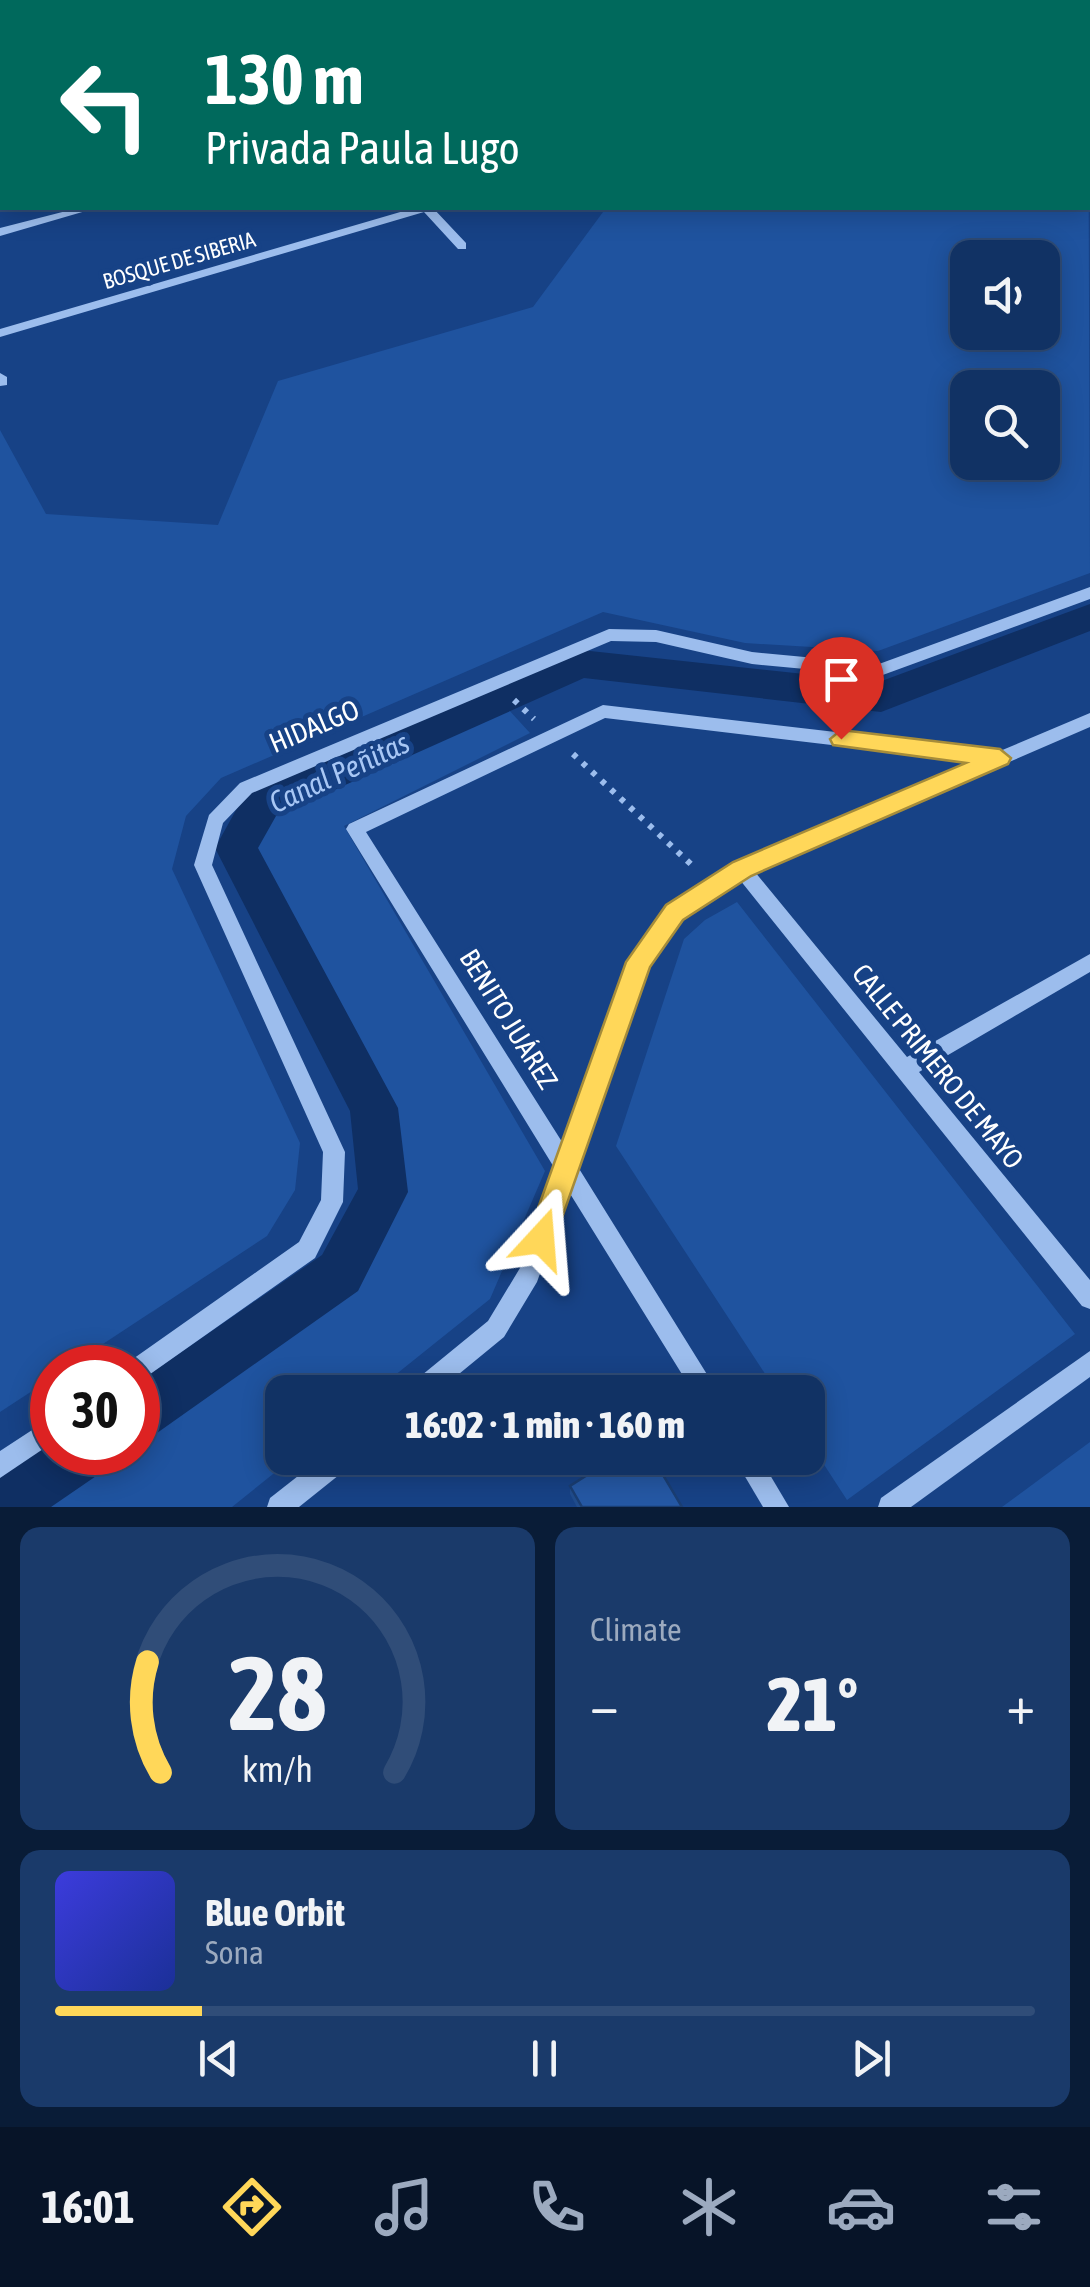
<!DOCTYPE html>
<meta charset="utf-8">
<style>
:root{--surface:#113264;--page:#1a3a6a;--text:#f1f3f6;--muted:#9caabf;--line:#304d78;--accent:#ffd759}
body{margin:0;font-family:"Asap Condensed",sans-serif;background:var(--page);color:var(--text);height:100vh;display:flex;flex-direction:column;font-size:38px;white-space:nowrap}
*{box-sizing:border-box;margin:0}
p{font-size:32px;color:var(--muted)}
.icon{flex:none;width:55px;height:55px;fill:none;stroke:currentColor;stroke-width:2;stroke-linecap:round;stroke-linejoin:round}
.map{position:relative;height:1507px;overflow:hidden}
.panel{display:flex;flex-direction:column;gap:20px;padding:20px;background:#091c37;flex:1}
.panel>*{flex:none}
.hud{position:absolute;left:0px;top:0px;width:1090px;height:210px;box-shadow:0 5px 25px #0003,0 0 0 2px var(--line);background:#00695c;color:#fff;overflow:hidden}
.buttons{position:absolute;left:950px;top:240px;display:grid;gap:20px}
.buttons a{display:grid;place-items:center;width:110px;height:110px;border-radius:20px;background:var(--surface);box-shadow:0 5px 25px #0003,0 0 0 2px var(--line);font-size:50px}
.speed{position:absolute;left:30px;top:1345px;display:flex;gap:20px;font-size:50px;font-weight:700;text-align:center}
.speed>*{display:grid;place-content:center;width:130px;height:130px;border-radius:50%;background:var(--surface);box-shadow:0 5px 25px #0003,0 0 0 2px var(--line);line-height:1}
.speed .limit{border:15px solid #d22;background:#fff;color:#111}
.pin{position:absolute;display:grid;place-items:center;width:85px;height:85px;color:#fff;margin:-102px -42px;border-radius:50% 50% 50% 0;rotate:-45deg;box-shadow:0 0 10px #0007}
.pin .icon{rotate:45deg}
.me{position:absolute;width:110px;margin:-55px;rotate:19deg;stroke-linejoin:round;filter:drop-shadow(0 0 8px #0008)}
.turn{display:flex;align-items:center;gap:35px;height:210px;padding:0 40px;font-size:45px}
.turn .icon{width:130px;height:130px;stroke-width:2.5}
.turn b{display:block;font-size:70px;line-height:85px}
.big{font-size:75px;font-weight:800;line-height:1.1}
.panel .widget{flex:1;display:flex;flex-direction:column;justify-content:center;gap:15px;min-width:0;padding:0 35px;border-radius:20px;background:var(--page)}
.panel .dial{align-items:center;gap:0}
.dial svg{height:260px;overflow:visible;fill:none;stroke:var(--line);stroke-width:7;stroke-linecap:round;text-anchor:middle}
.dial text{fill:var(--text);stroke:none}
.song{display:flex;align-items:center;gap:30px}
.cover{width:120px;height:120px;border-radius:15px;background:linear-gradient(135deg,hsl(240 70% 55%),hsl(230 70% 35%))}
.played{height:10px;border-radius:5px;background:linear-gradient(90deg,var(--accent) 15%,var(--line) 15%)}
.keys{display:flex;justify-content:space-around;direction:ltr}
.heat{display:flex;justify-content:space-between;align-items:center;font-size:55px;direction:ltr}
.panel .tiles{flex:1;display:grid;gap:20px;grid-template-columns:1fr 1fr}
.widget:last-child{grid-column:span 2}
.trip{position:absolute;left:265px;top:1375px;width:560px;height:100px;border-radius:20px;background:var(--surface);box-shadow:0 5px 25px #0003,0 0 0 2px var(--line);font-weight:800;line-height:100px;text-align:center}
.menu{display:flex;height:160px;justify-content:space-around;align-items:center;background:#071428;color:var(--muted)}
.menu .icon{width:70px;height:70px}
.menu .selected{color:var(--accent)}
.menu b{font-size:45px;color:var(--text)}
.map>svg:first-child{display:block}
.green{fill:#1f539f;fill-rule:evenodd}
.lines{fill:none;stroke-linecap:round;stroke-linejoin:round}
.canal{fill:#0f2f63;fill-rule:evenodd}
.path-far1{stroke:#9cbded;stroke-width:4;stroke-dasharray:4 5;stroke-linecap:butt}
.path{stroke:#9cbded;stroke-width:6;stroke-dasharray:5 8;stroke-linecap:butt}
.minor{fill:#9cbded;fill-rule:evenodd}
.wall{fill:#204c8d}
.building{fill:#2558a4;stroke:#1a3e73;stroke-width:2.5}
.route{fill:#ffd759;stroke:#a68c3a;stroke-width:2.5}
.labels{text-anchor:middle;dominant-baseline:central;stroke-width:10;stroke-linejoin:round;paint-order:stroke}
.far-street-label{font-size:22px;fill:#fff;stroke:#174286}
.street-label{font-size:28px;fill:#fff;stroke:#174286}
.water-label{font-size:30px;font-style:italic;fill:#a8c7f5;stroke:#174286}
</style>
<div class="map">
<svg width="1090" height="1507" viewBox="0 0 1090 1507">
<rect width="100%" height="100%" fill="#174286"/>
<g class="green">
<path d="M0,0H669L2,2L0,47Z"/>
<path d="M1088,19L1090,573L878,651L745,643L603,612L221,778L186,816L172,869L300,1143L295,1190L267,1236L68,1367L52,1368V1378L0,1412V430L46,514L218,525L278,381L533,307L603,212L617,208H1088ZM968,258H1042V332H968ZM968,388H1042V462H968Z"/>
<path d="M507,708L530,733L344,826L545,1171L490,1299L374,1392H282V1458H293L232,1507H39L117,1453L138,1452V1438L350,1289L384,1235L400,1191L402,1147L390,1105L256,850L259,829L280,807Z"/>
<path d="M737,902L1075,1334L847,1500L808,1440V1392H777L616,1146L684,939L705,920Z"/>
<path d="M1090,1442V1507H1002Z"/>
</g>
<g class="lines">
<g class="canal">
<path d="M1090,604V631L881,712L584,678L276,816L258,848L398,1108L408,1192L358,1291L157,1433L138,1441V1382L322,1255L358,1189L350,1111L215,848L246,792L581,650L879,682Z"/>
<path d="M52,1439V1452H109L102,1472L51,1507H0V1475Z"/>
</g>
<path class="path-far1" d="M688,2L698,0"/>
<g class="path">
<path d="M514,700L534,719"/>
<path d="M573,754L695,868"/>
</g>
<g class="minor">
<path d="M78,208H96L0,236V228Z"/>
<path d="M414,208H433L466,243V249H458L424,212L0,337V329Z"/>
<path d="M0,373L7,377V385L0,386Z"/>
<path d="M1090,587V599L880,676L752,664L656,642L611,641L252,793L223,823L212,865L345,1152L343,1202L315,1258L146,1377L138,1380V1368H127L130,1361L299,1242L321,1200L323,1152L194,865L209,815L240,783L609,629L656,630L752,652L879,664Z"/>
<path d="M603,705L1000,751L1090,713V727L755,872L907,1057L1090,954V972L919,1072L1090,1280V1309L1082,1306L740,880L682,919L647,966L578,1167L718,1392H693L569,1192L537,1282L504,1337L437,1392H407L411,1384L488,1321L520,1268L555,1169L346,829L349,824ZM605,718L975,762L735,864L668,907L629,962L564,1145L366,832Z"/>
<path d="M1090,1351V1377L911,1507H878L881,1498Z"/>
<path d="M52,1417V1443L0,1478V1451Z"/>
<path d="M321,1458H352L349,1467L299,1507H267L270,1498Z"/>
<path d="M734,1458H760L789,1507H763Z"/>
</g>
</g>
<path class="wall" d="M570,1486L682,1507H577L570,1494Z"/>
<path class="building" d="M614,1458H653L682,1507H582L570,1486Z"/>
<path class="route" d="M841,730L1000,749L1011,758L1008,764L751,876L683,920L650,967L551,1249L541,1253L531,1249L527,1239L626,962L666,905L733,862L966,763L833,745L830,739Z"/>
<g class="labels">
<g class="far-street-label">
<text transform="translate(179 260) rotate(-16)">BOSQUE DE SIBERIA</text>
</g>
<g class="street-label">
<text transform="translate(314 726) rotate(-23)">HIDALGO</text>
<text transform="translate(509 1019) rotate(58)">BENITO JUÁREZ</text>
<text transform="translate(938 1066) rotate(51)">CALLE PRIMERO DE MAYO</text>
</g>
<g class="water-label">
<text transform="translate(339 772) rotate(-25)">Canal Peñitas</text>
</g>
</g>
</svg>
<div class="buttons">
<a><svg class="icon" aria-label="sound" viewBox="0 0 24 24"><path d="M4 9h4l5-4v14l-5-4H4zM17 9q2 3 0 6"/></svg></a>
<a><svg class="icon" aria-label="search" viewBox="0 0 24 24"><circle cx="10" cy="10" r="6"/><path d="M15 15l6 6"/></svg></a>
</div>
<div class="speed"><div class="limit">30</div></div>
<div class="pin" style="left:841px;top:739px;background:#d93025"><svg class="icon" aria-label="arrive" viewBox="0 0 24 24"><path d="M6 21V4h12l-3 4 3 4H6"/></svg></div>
<svg class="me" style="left:541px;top:1239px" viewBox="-20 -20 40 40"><path d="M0-17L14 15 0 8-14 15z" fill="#ffd759" stroke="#fff" stroke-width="4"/></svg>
<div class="trip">16:02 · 1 min · 160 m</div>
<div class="hud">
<div class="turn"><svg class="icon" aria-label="left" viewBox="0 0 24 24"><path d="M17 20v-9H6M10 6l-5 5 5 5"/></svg><div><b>130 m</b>Privada Paula Lugo</div></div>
</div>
</div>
<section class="panel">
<div class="tiles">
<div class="widget dial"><svg viewBox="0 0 100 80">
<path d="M14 69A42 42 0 1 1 86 69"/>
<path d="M14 69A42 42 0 0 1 10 35" stroke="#ffd759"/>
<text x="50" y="56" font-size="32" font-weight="700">28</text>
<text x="50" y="72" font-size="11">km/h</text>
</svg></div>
<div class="widget"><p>Climate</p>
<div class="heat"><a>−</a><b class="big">21°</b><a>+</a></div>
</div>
<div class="widget">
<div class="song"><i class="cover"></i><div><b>Blue Orbit</b><p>Sona</p></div></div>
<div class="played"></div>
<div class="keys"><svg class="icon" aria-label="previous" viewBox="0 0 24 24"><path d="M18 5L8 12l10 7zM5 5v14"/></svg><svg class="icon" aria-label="pause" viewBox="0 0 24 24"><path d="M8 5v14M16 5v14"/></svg><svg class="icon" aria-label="next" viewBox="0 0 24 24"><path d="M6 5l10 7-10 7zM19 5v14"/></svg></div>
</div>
</div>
</section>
<nav class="menu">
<b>16:01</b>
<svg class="icon selected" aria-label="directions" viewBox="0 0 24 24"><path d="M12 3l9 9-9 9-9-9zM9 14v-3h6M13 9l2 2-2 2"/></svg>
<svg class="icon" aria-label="music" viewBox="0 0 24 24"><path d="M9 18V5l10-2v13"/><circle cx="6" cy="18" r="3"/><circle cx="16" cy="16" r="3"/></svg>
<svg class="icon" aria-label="phone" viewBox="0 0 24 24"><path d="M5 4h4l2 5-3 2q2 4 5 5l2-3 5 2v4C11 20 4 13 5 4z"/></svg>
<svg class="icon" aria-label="climate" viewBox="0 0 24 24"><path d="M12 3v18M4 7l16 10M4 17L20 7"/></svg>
<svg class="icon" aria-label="car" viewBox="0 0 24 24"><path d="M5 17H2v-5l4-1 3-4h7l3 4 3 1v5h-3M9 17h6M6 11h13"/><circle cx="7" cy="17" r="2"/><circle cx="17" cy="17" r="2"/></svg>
<svg class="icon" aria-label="filters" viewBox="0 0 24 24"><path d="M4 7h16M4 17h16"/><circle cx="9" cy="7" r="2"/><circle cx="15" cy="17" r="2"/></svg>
</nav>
